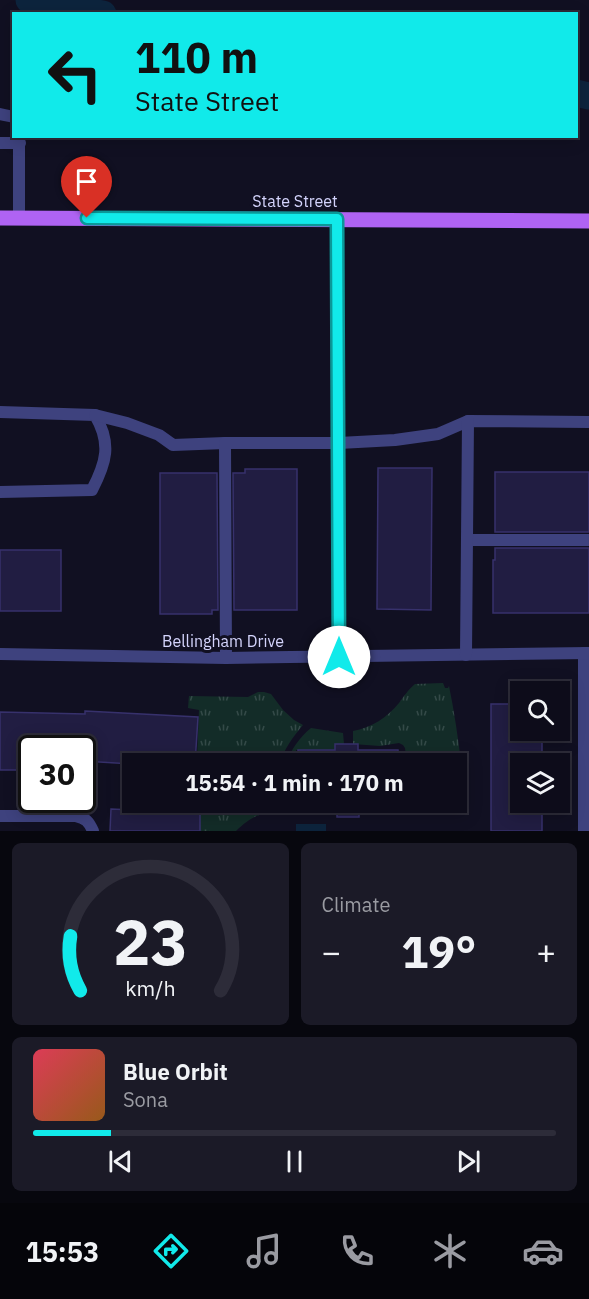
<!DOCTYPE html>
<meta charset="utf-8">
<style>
:root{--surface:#0d0c1a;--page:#1b1a27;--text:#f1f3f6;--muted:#9a9ba2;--line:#2d2c39;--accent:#11eaea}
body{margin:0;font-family:"IBM Plex Sans",sans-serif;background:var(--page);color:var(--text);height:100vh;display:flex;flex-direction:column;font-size:22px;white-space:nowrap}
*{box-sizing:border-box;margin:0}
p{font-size:20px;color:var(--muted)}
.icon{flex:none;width:33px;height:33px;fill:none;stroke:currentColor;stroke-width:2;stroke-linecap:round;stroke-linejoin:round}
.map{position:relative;height:831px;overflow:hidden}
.details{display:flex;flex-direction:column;gap:12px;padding:12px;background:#07070e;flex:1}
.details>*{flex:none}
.banner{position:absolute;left:12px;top:12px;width:566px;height:126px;border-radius:0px;box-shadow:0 3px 15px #0003,0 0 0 2px var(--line);background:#11eaea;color:#111;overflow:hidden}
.controls{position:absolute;left:510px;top:681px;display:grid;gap:12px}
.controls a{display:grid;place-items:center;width:60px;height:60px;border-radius:0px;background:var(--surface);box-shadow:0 3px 15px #0003,0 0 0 2px var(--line);font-size:30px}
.speed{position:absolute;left:18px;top:735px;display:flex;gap:12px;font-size:30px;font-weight:700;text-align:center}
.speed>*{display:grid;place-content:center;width:78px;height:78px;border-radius:50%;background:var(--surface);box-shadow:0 3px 15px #0003,0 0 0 2px var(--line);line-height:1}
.speed .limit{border:3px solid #111;border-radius:9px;background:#fff;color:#111}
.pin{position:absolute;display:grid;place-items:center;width:51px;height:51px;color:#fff;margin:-62px -26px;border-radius:50% 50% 50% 0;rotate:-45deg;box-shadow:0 0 6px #0007}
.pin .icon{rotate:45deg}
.me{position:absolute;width:66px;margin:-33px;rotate:0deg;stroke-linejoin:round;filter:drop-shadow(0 0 4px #0008)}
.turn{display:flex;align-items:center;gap:21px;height:126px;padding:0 24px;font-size:27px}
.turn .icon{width:78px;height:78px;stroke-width:2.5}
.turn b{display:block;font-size:42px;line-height:51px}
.big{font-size:45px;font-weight:800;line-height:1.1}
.details .card{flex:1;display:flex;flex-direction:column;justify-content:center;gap:9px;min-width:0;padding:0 21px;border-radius:9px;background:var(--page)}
.details .dial{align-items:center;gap:0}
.dial svg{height:156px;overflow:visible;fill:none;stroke:var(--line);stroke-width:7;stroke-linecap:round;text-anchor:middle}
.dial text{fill:var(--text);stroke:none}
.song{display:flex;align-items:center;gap:18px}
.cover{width:72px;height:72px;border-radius:9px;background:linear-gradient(135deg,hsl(350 70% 55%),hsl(30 70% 35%))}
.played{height:6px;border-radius:3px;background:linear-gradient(90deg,var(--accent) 15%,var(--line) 15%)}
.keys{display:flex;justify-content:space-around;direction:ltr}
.heat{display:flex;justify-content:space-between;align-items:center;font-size:33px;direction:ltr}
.details .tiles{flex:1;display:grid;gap:12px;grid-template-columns:1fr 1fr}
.card:last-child{grid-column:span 2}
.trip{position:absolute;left:122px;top:753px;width:345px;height:60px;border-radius:0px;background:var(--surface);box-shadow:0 3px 15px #0003,0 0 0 2px var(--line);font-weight:800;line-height:60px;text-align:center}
.tab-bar{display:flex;height:96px;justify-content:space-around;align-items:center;background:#05050a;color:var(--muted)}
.tab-bar .icon{width:42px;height:42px}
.tab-bar .selected{color:var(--accent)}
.tab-bar b{font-size:27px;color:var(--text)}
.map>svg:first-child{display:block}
.grass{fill:url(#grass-tufts)}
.water{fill:#0d243d}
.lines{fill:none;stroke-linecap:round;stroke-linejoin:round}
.canal{stroke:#0d243d;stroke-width:27}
.building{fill:#211d42;stroke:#37316c;stroke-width:1.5}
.lane{stroke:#3e427e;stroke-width:12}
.street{stroke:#3e427e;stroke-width:12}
.primary{stroke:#af63f3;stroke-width:15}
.route-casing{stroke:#0b9898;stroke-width:15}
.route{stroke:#11eaea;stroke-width:10}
.labels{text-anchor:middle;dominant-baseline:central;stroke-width:6;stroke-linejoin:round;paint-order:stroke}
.street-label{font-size:16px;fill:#d4d4fc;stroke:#111022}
</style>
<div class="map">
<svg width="589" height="831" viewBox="0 0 589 831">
<defs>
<pattern id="grass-tufts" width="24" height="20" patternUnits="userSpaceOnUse" patternTransform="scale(1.5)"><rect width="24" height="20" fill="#132c28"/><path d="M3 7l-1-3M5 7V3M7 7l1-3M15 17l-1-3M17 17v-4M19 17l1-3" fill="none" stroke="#344a48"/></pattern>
</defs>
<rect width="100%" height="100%" fill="#111022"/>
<g class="grass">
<path d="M443,683L445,688H448L449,686C456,720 460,753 464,787L456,789V764L407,763L405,748L403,745L399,743L380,746L353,744V731C371,728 388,717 399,703C404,696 408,690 415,684Z"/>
<path d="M258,692H264L271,694L283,710L294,720L303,725C293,737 284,749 280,763H203V757L199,756L197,760L199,710L188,708L189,696L248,697Z"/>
<path d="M311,728L343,733L344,744L335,750H296V763L287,764C290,750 300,737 311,728Z"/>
<path d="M194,803H290L291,811L284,809L282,813C260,812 252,816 236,831H193L192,819Z"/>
</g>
<rect class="water" x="296" y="824" width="30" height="7"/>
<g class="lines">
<g class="canal">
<path d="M29,0L62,7L103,14"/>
<path d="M576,93L589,96"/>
</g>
</g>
<g class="building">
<path d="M378,468H432L431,610L377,609Z"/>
<path d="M245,469H297V610H234L233,473H245Z"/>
<rect x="495" y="472" width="94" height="60"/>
<path d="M160,473H217L218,610H212V614H160Z"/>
<path d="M495,548H589V613H493V560H495Z"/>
<rect x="0" y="550" width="61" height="61"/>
<path d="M491,704H520V730H542V764H520V802H542V831H491Z"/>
<path d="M85,711L198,717L195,764H132L83,761V748H32V770H0V712L85,714Z"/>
<path d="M335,744H358V750H398L399,764H298V750H335Z"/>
<path d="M298,802H400V811H359V817H337V811L298,812Z"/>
<path d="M111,809L200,813V831H110Z"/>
</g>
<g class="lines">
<g class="lane">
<path d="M0,114L14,117"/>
<path d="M19,136V218"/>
<path d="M0,143H20"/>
<path d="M0,412L95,415C112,444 106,463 92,490L0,492"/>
<path d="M95,415L127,423L159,435L173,445L225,443"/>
<path d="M226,658L225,443H339"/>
<path d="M0,816H76C86,818 89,822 93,831"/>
</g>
<g class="street">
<path d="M337,219L339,657"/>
<path d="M339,443L395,440L438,434L468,421L589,422"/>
<path d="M468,540H589"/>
<path d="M584,653V831"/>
<path d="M0,654L226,658L589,653"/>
<path d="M466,655L468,421"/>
</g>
<path class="primary" d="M0,218L589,221"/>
</g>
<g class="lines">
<defs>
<path id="route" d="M87,218L337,219L339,657"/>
</defs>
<use href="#route" class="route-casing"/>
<use href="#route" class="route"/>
</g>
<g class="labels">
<g class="street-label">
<text x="295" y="201">State Street</text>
<text x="223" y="641">Bellingham Drive</text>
</g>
</g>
</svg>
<div class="controls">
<a><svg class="icon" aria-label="search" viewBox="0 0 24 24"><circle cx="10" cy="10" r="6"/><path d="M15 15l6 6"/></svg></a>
<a><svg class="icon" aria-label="layers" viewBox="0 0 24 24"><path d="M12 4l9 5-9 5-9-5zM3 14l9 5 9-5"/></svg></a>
</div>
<div class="speed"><div class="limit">30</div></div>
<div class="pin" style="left:87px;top:218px;background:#d93025"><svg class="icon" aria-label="arrive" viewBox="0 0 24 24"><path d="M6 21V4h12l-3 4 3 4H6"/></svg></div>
<svg class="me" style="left:339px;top:657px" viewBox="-20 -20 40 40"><circle r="19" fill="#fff"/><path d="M0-13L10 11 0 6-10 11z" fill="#11eaea"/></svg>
<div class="trip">15:54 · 1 min · 170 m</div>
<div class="banner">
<div class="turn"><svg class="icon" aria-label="left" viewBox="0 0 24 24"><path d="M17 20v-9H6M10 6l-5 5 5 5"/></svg><div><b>110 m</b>State Street</div></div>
</div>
</div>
<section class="details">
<div class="tiles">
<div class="card dial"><svg viewBox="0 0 100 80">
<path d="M14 69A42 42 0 1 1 86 69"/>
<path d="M14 69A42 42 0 0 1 9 41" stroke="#11eaea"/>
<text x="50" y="56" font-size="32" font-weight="700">23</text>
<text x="50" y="72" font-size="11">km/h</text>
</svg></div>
<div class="card"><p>Climate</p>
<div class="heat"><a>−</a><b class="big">19°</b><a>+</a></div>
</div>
<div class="card">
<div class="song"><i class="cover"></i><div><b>Blue Orbit</b><p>Sona</p></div></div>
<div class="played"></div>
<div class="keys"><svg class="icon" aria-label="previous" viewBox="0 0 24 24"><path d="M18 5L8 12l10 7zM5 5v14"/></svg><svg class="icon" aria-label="pause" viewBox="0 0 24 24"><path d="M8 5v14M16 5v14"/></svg><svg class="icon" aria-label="next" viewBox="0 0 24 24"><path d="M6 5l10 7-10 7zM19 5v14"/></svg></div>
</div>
</div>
</section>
<nav class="tab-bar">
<b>15:53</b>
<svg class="icon selected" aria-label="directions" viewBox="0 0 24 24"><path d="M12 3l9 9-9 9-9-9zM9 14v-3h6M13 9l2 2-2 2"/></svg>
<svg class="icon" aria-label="music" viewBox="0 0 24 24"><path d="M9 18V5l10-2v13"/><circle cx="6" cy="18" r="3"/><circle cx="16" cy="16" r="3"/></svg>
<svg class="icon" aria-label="phone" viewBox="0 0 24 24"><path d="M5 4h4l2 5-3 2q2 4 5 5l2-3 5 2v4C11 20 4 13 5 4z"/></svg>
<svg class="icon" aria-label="climate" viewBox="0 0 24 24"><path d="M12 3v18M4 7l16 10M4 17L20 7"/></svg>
<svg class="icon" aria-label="car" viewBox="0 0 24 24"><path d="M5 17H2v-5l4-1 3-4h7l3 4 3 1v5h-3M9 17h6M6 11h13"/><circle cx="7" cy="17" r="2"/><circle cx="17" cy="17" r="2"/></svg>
</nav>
